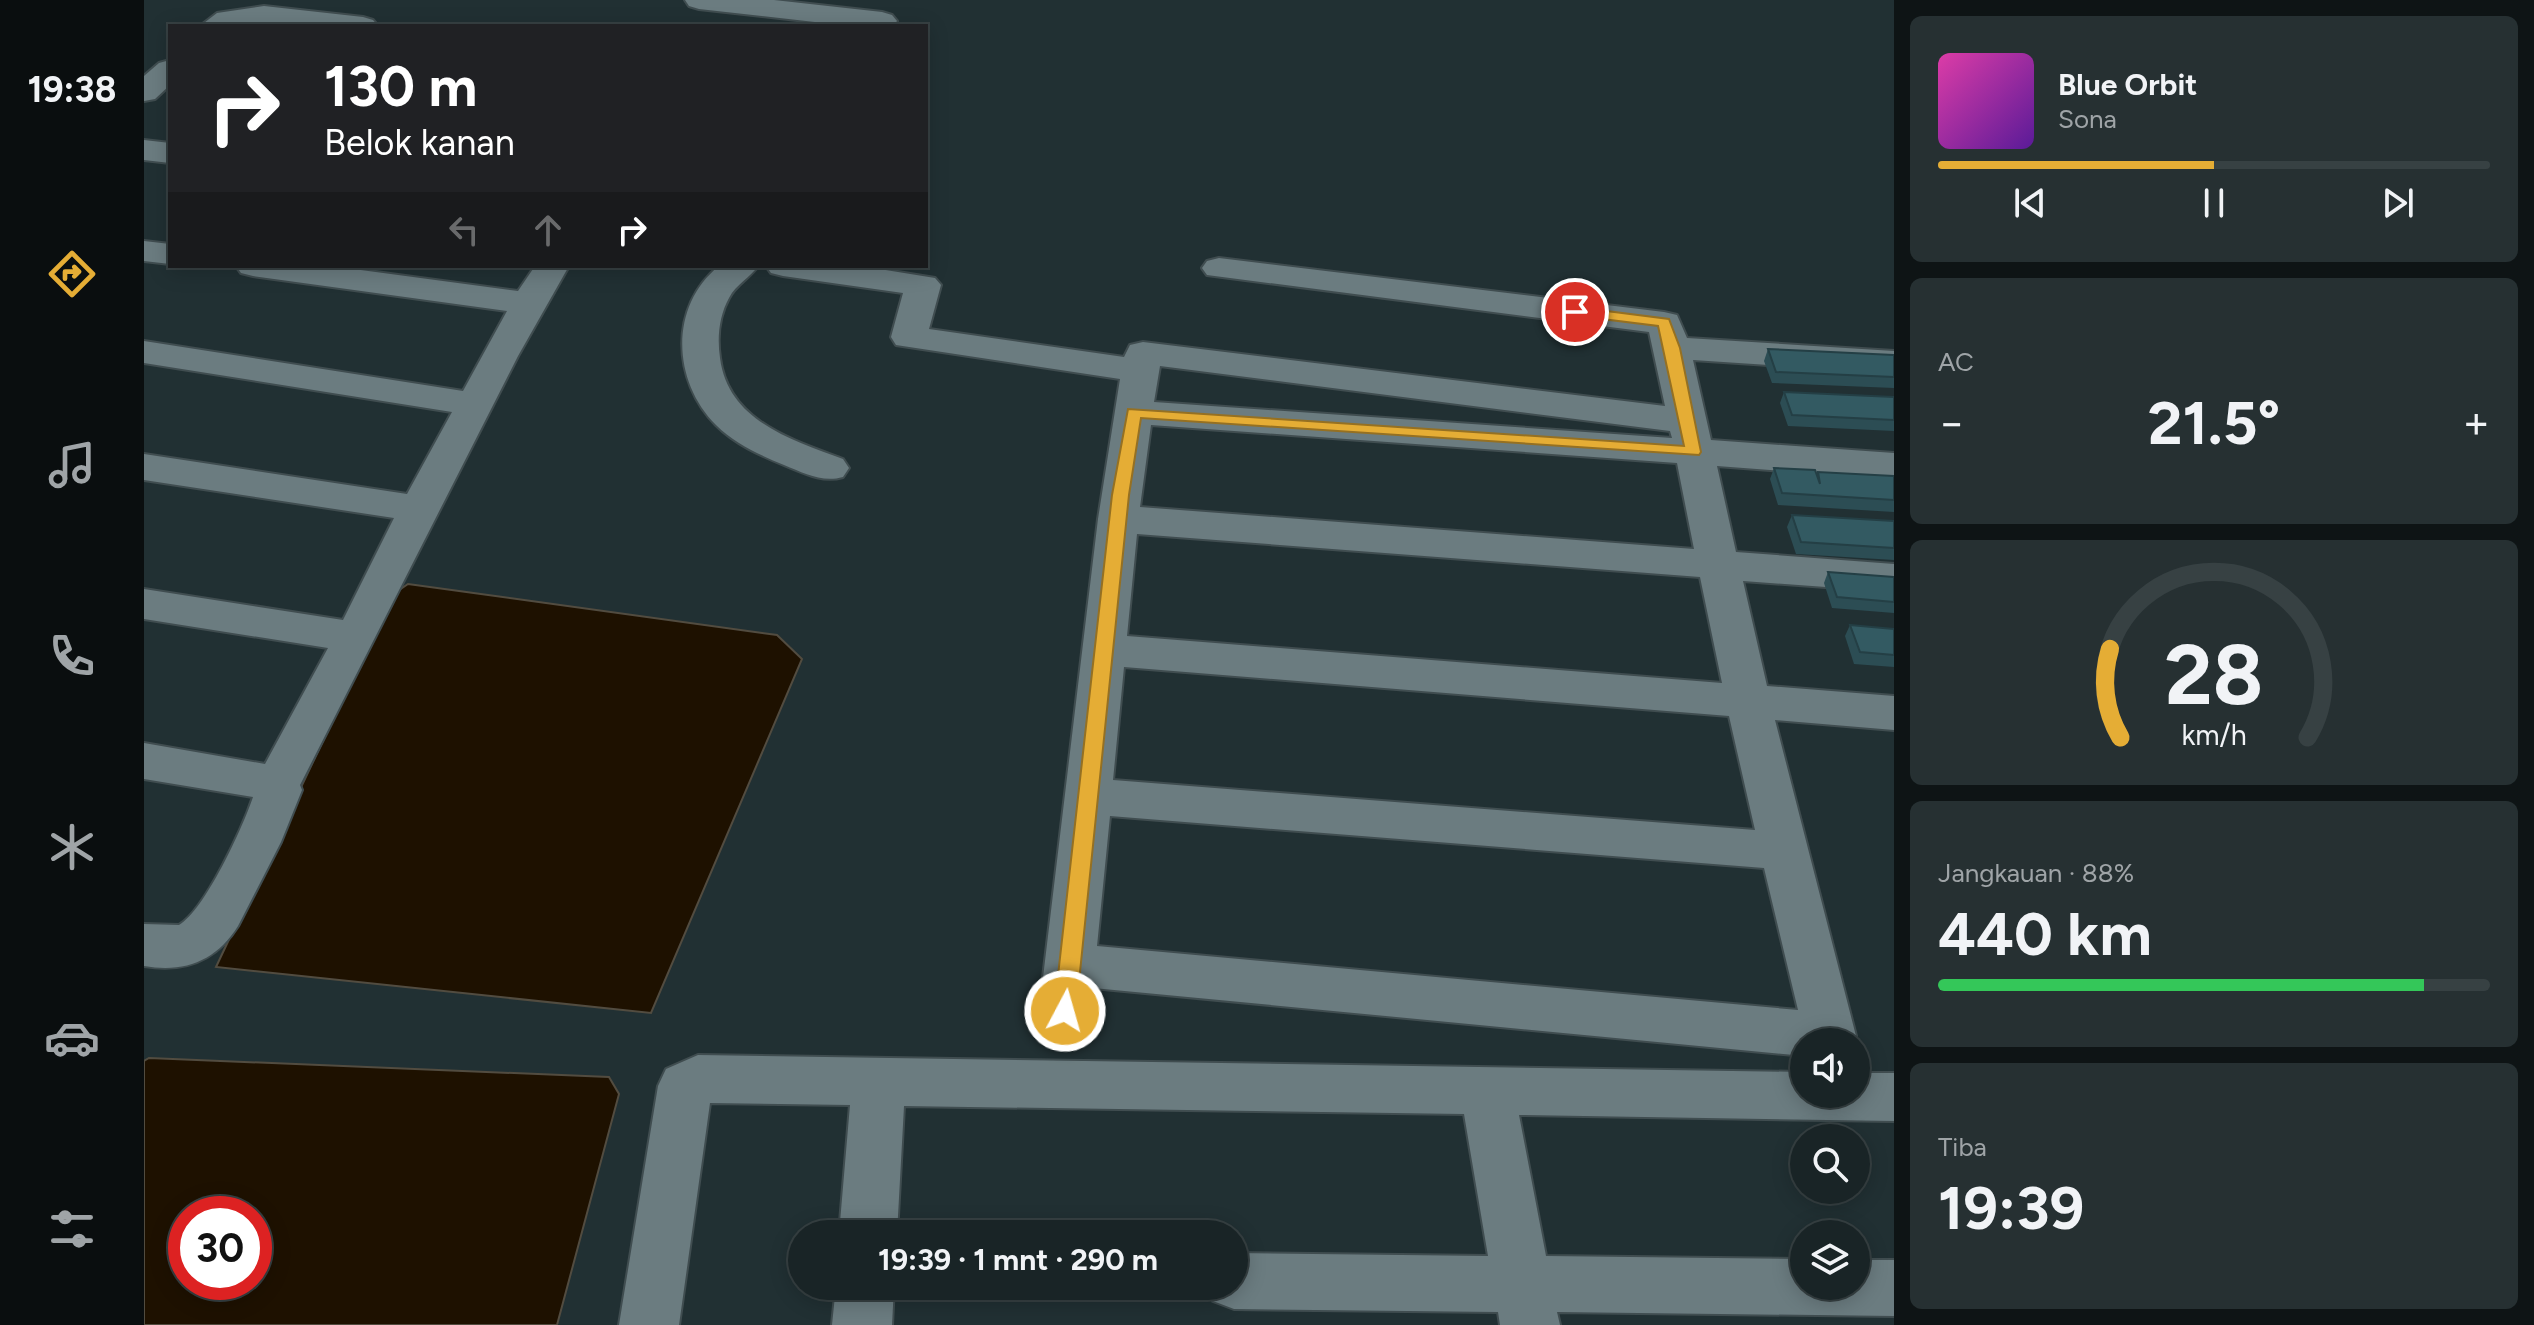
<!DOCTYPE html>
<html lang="id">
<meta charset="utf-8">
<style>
:root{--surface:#192426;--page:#263032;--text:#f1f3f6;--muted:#9fa4a7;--line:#374143;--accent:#e5ad35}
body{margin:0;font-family:Figtree,sans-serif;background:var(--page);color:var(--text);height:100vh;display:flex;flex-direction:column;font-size:30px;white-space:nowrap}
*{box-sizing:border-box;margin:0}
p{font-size:26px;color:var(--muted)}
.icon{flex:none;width:44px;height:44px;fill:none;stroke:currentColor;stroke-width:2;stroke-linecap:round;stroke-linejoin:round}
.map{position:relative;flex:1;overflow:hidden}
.drawer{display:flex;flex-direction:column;gap:16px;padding:16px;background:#0e1415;width:640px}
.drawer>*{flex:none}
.banner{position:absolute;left:24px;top:24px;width:760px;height:244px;border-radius:0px;box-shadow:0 4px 20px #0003,0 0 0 2px var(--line);background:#202124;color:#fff;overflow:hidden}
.tools{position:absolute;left:1646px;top:1028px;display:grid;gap:16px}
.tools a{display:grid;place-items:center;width:80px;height:80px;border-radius:50%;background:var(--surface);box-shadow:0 4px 20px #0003,0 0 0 2px var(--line);font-size:40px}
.speed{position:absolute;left:24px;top:1196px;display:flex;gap:16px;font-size:40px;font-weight:700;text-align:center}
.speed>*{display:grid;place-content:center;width:104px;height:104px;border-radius:50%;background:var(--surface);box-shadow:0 4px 20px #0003,0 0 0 2px var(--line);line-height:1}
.speed .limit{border:12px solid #d22;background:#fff;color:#111}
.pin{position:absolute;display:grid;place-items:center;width:68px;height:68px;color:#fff;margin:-34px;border:4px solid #fff;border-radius:50%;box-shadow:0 2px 8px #0007}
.me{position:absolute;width:88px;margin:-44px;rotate:6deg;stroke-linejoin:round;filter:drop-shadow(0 0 6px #0008)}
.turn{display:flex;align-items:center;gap:28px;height:168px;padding:0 24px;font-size:36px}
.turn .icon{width:104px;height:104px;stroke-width:2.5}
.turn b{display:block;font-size:56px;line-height:68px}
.lanes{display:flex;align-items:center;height:76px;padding:0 24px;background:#0003;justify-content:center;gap:40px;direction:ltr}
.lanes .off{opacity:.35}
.big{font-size:60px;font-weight:700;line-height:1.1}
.drawer .tile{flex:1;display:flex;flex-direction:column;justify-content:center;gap:12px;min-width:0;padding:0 28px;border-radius:12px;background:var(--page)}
.drawer .dial{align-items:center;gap:0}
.dial svg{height:208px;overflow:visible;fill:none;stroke:var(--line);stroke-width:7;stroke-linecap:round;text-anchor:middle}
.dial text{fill:var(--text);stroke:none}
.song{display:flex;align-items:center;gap:24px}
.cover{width:96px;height:96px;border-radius:12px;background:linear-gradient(135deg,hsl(320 70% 55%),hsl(270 70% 35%))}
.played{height:8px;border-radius:4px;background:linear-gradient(90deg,var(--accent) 50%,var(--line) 50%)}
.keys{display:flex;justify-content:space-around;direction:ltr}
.heat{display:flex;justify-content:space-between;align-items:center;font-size:44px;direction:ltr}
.charge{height:12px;border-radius:6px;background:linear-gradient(90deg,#34c759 88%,var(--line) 0)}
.trip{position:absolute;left:644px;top:1220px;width:460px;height:80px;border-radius:40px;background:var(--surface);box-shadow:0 4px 20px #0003,0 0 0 2px var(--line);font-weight:700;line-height:80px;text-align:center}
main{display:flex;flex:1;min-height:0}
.menu{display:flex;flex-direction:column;width:144px;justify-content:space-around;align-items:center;background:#0a0e0f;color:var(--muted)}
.menu .icon{width:56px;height:56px}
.menu .active{color:var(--accent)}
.menu b{font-size:36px;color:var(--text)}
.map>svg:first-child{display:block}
.water{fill:#1e1100;stroke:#524c40;stroke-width:2;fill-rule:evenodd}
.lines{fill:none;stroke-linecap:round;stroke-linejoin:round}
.minor-casing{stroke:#404d50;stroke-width:4}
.minor{fill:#6b7c80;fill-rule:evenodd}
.wall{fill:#2c4d54}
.building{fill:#335a62;stroke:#243f45;stroke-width:2}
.route{fill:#e5ad35;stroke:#957022;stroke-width:2}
</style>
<main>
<nav class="menu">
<b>19:38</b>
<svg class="icon active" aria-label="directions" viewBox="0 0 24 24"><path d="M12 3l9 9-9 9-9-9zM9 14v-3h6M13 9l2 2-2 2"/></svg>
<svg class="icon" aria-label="music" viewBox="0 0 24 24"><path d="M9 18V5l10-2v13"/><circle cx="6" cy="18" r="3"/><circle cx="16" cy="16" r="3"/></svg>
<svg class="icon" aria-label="phone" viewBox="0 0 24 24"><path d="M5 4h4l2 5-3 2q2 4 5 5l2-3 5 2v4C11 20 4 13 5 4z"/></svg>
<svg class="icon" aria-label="climate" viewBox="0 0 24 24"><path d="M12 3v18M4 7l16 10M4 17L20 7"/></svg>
<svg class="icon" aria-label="car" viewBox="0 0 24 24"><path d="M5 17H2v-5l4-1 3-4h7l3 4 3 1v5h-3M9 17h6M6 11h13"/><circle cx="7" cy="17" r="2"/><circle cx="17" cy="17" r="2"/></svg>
<svg class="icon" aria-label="filters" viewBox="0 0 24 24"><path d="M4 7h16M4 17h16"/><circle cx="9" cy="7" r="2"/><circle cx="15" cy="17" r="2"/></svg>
</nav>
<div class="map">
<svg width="1750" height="1325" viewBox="0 0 1750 1325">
<rect width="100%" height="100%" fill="#213033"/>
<g class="water">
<path d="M264,584L633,635L658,659L507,1013L72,967L248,595Z"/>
<path d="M5,1058L465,1077L475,1094L413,1325H0V1061ZM42,1214H110V1282H42Z"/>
</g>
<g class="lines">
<defs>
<g id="minor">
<path d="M541,0H630L738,12L748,15L753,21L749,26H706L555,9L545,6Z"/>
<path d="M120,6L219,17L229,20L234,26L120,24L56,26L73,13Z"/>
<path d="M26,60V85L11,99L0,101V76L15,63Z"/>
<path d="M0,140L26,143V163L0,160Z"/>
<path d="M0,241L26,244V264L0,261Z"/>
<path d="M1075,258L1520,312L1533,315L1543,338L1750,351V373L1549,360L1567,440L1750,453V479L1573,466L1592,552L1750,564V592L1599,581L1623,686L1750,696V730L1631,720L1712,1036L1709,1042H1660V1056L949,988L947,1011L939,1027L921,1033L903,1027L895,1011L954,519L976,379L752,345L747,337L759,293L639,276L627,273L622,266H717L791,278L797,285L785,329L980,357L986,345L999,342L1521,406L1505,332L1063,275L1058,268L1063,261ZM1016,366L1526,431L1528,438L1010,402ZM1007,425L1533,463L1550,549L996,507ZM993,534L1556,577L1578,683L983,636ZM980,667L1585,716L1611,830L969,780ZM966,816L1620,868L1654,1010L953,946Z"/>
<path d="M92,266H187L374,291L391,266H425L374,356L156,785L158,790L137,842L94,926C72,961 41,973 0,966V924L35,925C61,910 99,827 109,797L0,779V743L121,764L184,648L0,619V589L199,620L250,518L0,480V454L263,494L308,412L0,363V341L319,391L363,311L109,276L97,273Z"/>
<path d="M575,266H614C606,278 592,284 585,298C575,316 573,338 576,358C584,421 648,440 699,459L705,468L699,477C678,483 660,473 640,465C616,455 591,444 572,425C528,381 525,306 575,266Z"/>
<path d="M554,1055L1660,1072V1094H1712V1073H1750V1121L1375,1115L1402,1256L1660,1259V1286H1712V1260H1750V1316L1413,1312L1416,1325H1356L1354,1312L1090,1309L1069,1301L1063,1286H1090V1253L1344,1256L1320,1114L760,1106L753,1234H695L706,1105L566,1103L535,1325H475L514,1086L522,1069Z"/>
<path d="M692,1286H750L748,1325H688Z"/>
</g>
</defs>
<use href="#minor" class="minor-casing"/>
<use href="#minor" class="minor"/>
</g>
<g class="wall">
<path d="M1624,349L1750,355V388L1628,383L1620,361Z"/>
<path d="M1640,392L1750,397V431L1644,426L1636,403Z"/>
<path d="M1630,468L1673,475L1674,472L1750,476V512L1634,505L1626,479Z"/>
<path d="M1648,515L1750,521V560L1652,554L1643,527Z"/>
<path d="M1684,572L1750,577V613L1688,608L1680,583Z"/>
<path d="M1706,625L1750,629V667L1710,664L1701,636Z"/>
</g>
<g class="building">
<path d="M1624,349L1750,355V377L1632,372Z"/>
<path d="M1640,392L1750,397V420L1648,415Z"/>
<path d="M1630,468L1671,470L1676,484L1674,472L1750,476V500L1638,493Z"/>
<path d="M1648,515L1750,521V548L1657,542Z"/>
<path d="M1684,572L1750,577V602L1693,597Z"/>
<path d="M1706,625L1750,629V655L1716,652Z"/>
</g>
<path class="route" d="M1431,307L1525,319L1536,348L1557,452L1555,455L997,418L985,495L932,1011L929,1017L921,1020L914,1017L910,1011L968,495L984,409L1540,446L1514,326L1426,315L1424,312Z"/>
</svg>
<div class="tools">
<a><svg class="icon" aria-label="sound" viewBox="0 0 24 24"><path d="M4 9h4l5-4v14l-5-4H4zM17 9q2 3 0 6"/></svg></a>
<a><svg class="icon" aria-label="search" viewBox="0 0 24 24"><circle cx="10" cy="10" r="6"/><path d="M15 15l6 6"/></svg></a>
<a><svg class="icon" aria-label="layers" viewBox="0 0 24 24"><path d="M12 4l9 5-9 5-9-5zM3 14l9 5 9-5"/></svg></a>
</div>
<div class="speed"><div class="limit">30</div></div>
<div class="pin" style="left:1431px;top:312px;background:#d93025"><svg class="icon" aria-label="arrive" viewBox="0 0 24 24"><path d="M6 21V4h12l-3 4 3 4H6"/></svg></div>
<svg class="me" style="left:921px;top:1011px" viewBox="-20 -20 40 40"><circle r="17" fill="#e5ad35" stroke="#fff" stroke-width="3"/><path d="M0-11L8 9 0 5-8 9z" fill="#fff"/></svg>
<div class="trip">19:39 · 1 mnt · 290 m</div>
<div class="banner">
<div class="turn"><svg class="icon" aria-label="right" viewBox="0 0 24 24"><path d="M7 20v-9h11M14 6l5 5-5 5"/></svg><div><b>130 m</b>Belok kanan</div></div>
<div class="lanes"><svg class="icon off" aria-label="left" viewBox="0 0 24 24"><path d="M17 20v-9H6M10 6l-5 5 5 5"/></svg><svg class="icon off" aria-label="ahead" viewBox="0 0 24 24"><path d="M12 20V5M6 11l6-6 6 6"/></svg><svg class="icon" aria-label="right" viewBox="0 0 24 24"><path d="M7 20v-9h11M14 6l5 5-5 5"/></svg></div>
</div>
</div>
<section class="drawer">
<div class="tile">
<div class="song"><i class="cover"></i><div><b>Blue Orbit</b><p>Sona</p></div></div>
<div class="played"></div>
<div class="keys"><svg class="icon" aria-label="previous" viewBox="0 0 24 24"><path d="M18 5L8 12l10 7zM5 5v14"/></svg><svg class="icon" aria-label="pause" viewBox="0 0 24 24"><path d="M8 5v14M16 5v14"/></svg><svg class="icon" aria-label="next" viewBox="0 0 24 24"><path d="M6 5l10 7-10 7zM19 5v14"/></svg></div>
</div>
<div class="tile"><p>AC</p>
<div class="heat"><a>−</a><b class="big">21.5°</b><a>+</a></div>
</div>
<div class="tile dial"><svg viewBox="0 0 100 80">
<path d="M14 69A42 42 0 1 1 86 69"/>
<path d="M14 69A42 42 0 0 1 10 35" stroke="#e5ad35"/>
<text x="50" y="56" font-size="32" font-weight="700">28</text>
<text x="50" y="72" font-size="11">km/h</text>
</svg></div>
<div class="tile"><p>Jangkauan · 88%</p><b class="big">440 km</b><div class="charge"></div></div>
<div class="tile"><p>Tiba</p><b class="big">19:39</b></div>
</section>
</main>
